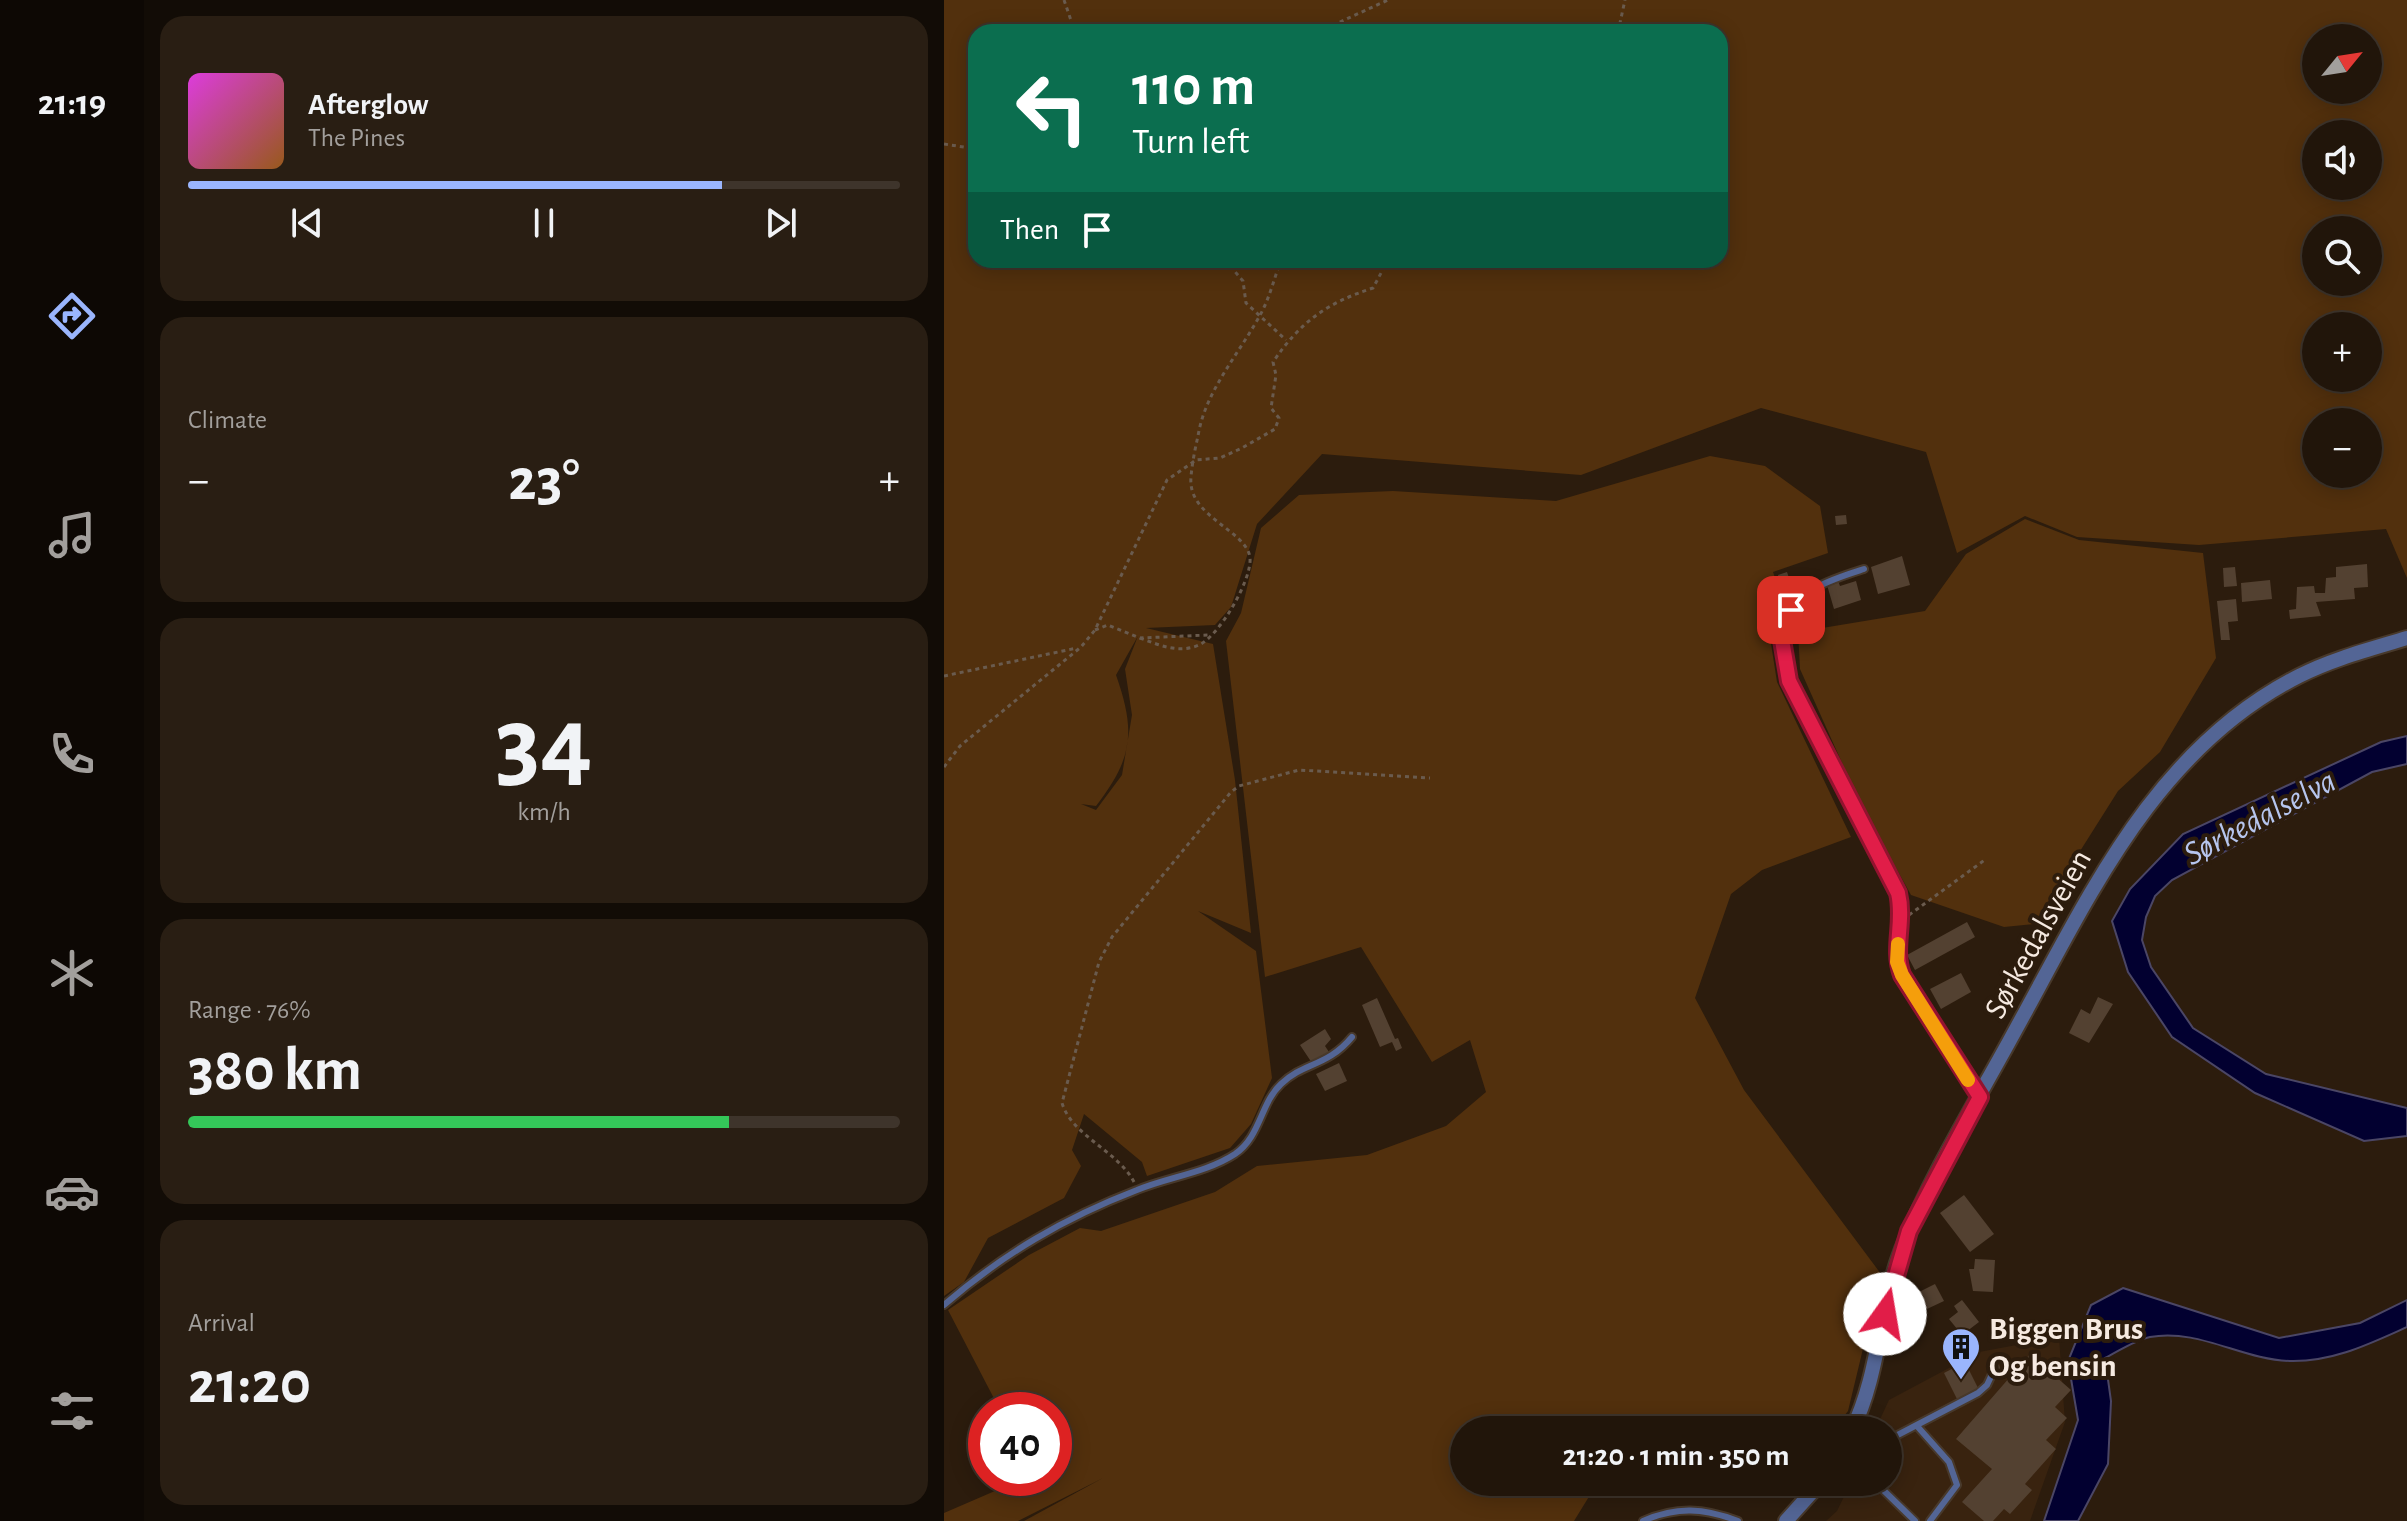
<!DOCTYPE html>
<meta charset="utf-8">
<style>
:root{--surface:#21150a;--page:#291e13;--text:#f1f3f6;--muted:#a29f9c;--line:#3e342b;--accent:#9ab5fd}
body{margin:0;font-family:"Alegreya Sans",sans-serif;background:var(--page);color:var(--text);height:100vh;display:flex;flex-direction:column;font-size:30px;white-space:nowrap}
*{box-sizing:border-box;margin:0}
p{font-size:26px;color:var(--muted)}
.icon{flex:none;width:44px;height:44px;fill:none;stroke:currentColor;stroke-width:2;stroke-linecap:round;stroke-linejoin:round}
.map{position:relative;flex:1;overflow:hidden}
.sheet{display:flex;flex-direction:column;gap:16px;padding:16px;background:#120c06;width:800px}
.sheet>*{flex:none}
.banner{position:absolute;left:24px;top:24px;width:760px;height:244px;border-radius:24px;box-shadow:0 4px 20px #0003,0 0 0 2px var(--line);background:#0b6e4f;color:#fff;overflow:hidden}
.needle{width:52px;rotate:60deg}
.controls{position:absolute;left:1358px;top:24px;display:grid;gap:16px}
.controls a{display:grid;place-items:center;width:80px;height:80px;border-radius:50%;background:var(--surface);box-shadow:0 4px 20px #0003,0 0 0 2px var(--line);font-size:40px}
.speed{position:absolute;left:24px;top:1392px;display:flex;gap:16px;font-size:40px;font-weight:700;text-align:center}
.speed>*{display:grid;place-content:center;width:104px;height:104px;border-radius:50%;background:var(--surface);box-shadow:0 4px 20px #0003,0 0 0 2px var(--line);line-height:1}
.speed .limit{border:12px solid #d22;background:#fff;color:#111}
.pin{position:absolute;display:grid;place-items:center;width:68px;height:68px;color:#fff;margin:-34px;border-radius:16px;box-shadow:0 4px 12px #0006}
.me{position:absolute;width:88px;margin:-44px;rotate:13deg;stroke-linejoin:round;filter:drop-shadow(0 0 6px #0008)}
.turn{display:flex;align-items:center;gap:28px;height:168px;padding:0 32px;font-size:36px}
.turn .icon{width:104px;height:104px;stroke-width:2.5}
.turn b{display:block;font-size:56px;line-height:68px}
.then{display:flex;align-items:center;height:76px;padding:0 32px;background:#0003;gap:16px;font-size:30px}
.big{font-size:60px;font-weight:700;line-height:1.1}
.sheet .widget{flex:1;display:flex;flex-direction:column;justify-content:center;gap:12px;min-width:0;padding:0 28px;border-radius:24px;background:var(--page)}
.sheet .dial{align-items:center;gap:0}
.dial b{font-size:104px;line-height:1}
.song{display:flex;align-items:center;gap:24px}
.cover{width:96px;height:96px;border-radius:12px;background:linear-gradient(135deg,hsl(300 70% 55%),hsl(30 70% 35%))}
.played{height:8px;border-radius:4px;background:linear-gradient(90deg,var(--accent) 75%,var(--line) 75%)}
.keys{display:flex;justify-content:space-around;direction:ltr}
.heat{display:flex;justify-content:space-between;align-items:center;font-size:44px;direction:ltr}
.charge{height:12px;border-radius:6px;background:linear-gradient(90deg,#34c759 76%,var(--line) 0)}
.trip{position:absolute;left:506px;top:1416px;width:452px;height:80px;border-radius:40px;background:var(--surface);box-shadow:0 4px 20px #0003,0 0 0 2px var(--line);font-weight:700;line-height:80px;text-align:center}
main{display:flex;flex:1;min-height:0}
.dock{display:flex;flex-direction:column;width:144px;justify-content:space-around;align-items:center;background:#0d0804;color:var(--muted)}
.dock .icon{width:56px;height:56px}
.dock .active{color:var(--accent)}
.dock b{font-size:36px;color:var(--text)}
.map>svg:first-child{display:block}
.built{fill:#39230f}
.green{fill:#52300d;fill-rule:evenodd}
.water{fill:#020030;stroke:#4b4665;stroke-width:2}
.building{fill:#534131}
.lines{fill:none;stroke-linecap:round;stroke-linejoin:round}
.service-casing{stroke:#48392b;stroke-width:10}
.tertiary-casing{stroke:#48392b;stroke-width:18}
.path{stroke:#6a5b4e;stroke-width:3;stroke-dasharray:4 4;stroke-linecap:butt}
.service{stroke:#536595;stroke-width:6}
.tertiary{stroke:#536595;stroke-width:14}
.route-casing{stroke:#92132f;stroke-width:20}
.route{stroke:#e11d48;stroke-width:14}
.slow{stroke:#f59e0b;stroke-width:14}
.labels{text-anchor:middle;dominant-baseline:central;stroke-width:8;stroke-linejoin:round;paint-order:stroke}
.street-label{font-size:32px;fill:#f6eae1;stroke:#2c1c0d}
.poi-label{font-size:32px;font-weight:bold;fill:#f6eae1;stroke:#2c1c0d;text-anchor:start}
.water-label{font-size:34px;font-style:italic;fill:#b6c5ee;stroke:#2c1c0d}
</style>
<main>
<nav class="dock">
<b>21:19</b>
<svg class="icon active" aria-label="directions" viewBox="0 0 24 24"><path d="M12 3l9 9-9 9-9-9zM9 14v-3h6M13 9l2 2-2 2"/></svg>
<svg class="icon" aria-label="music" viewBox="0 0 24 24"><path d="M9 18V5l10-2v13"/><circle cx="6" cy="18" r="3"/><circle cx="16" cy="16" r="3"/></svg>
<svg class="icon" aria-label="phone" viewBox="0 0 24 24"><path d="M5 4h4l2 5-3 2q2 4 5 5l2-3 5 2v4C11 20 4 13 5 4z"/></svg>
<svg class="icon" aria-label="climate" viewBox="0 0 24 24"><path d="M12 3v18M4 7l16 10M4 17L20 7"/></svg>
<svg class="icon" aria-label="car" viewBox="0 0 24 24"><path d="M5 17H2v-5l4-1 3-4h7l3 4 3 1v5h-3M9 17h6M6 11h13"/><circle cx="7" cy="17" r="2"/><circle cx="17" cy="17" r="2"/></svg>
<svg class="icon" aria-label="filters" viewBox="0 0 24 24"><path d="M4 7h16M4 17h16"/><circle cx="9" cy="7" r="2"/><circle cx="15" cy="17" r="2"/></svg>
</nav>
<section class="sheet">
<div class="widget">
<div class="song"><i class="cover"></i><div><b>Afterglow</b><p>The Pines</p></div></div>
<div class="played"></div>
<div class="keys"><svg class="icon" aria-label="previous" viewBox="0 0 24 24"><path d="M18 5L8 12l10 7zM5 5v14"/></svg><svg class="icon" aria-label="pause" viewBox="0 0 24 24"><path d="M8 5v14M16 5v14"/></svg><svg class="icon" aria-label="next" viewBox="0 0 24 24"><path d="M6 5l10 7-10 7zM19 5v14"/></svg></div>
</div>
<div class="widget"><p>Climate</p>
<div class="heat"><a>−</a><b class="big">23°</b><a>+</a></div>
</div>
<div class="widget dial"><b>34</b><p>km/h</p></div>
<div class="widget"><p>Range · 76%</p><b class="big">380 km</b><div class="charge"></div></div>
<div class="widget"><p>Arrival</p><b class="big">21:20</b></div>
</section>
<div class="map">
<svg width="1463" height="1521" viewBox="0 0 1463 1521">
<rect width="100%" height="100%" fill="#2c1c0d"/>
<path class="built" d="M1115,1337L1121,1422L1086,1521H882L893,1511L907,1482H944V1430H931L945,1400L1035,1352Z"/>
<g class="green">
<path d="M0,0H1463V578L1442,529L1255,545L1133,537L1081,516L1013,553L982,452L817,408L637,475L378,454L313,524L287,607L271,625L202,628L269,644L291,780L307,933L254,911L312,951L328,1078L307,1124L286,1148L203,1176L198,1162L140,1114L128,1150L137,1166L120,1198L44,1238L20,1282L0,1296ZM776,32V260H32V32ZM1424,38V90H1372V38ZM1424,134V186H1372V134ZM1424,230V282H1372V230ZM1424,326V378H1372V326ZM1424,422V474H1372V422ZM194,636L181,669L188,715L178,775L152,810L137,804L152,806C189,758 192,732 172,675Z"/>
<path d="M766,456L821,466L876,506L884,553L829,572L839,602L825,631L833,682L907,837L818,870L787,894L751,998L800,1090L937,1274L904,1411L889,1430H520V1482H654L630,1521H80L159,1478L74,1521H0V1513L81,1478H110V1410H56L4,1310L85,1255L136,1228L157,1231L271,1192L313,1166L423,1155L502,1126L542,1092L526,1040L488,1062L417,947L321,977L282,641L297,613L317,528L355,495L449,491L612,501Z"/>
<path d="M1081,519L1135,540L1259,553L1272,658L1216,752L1174,791L1090,924L1060,927L967,895L916,803L856,669L854,632L981,611L1022,554Z"/>
</g>
<g class="water">
<path d="M1463,736V764L1428,772L1228,880L1211,896L1202,917L1198,940L1207,967L1249,1028L1322,1074L1463,1108V1136L1420,1141L1311,1093L1228,1037L1184,972L1168,921L1186,889L1239,834L1437,742Z"/>
<path d="M1179,1288L1335,1338L1416,1323L1463,1300V1327C1425,1344 1389,1362 1346,1361C1299,1360 1254,1328 1206,1337C1191,1340 1175,1351 1161,1358L1167,1401L1164,1464L1134,1521H1100L1134,1420L1124,1361L1147,1305Z"/>
</g>
<g class="building">
<path d="M902,515L903,524L892,525L891,516Z"/>
<path d="M958,556L966,585L934,594L927,567Z"/>
<path d="M1423,564L1424,587L1410,588L1411,599L1372,602L1377,616L1346,619L1345,610L1352,609L1353,587L1370,586L1371,593H1381L1382,578L1392,577V567Z"/>
<path d="M1291,567L1293,586L1280,587L1279,568Z"/>
<path d="M843,572L849,590L839,593L834,575Z"/>
<path d="M1326,580L1328,599L1298,602L1297,583Z"/>
<path d="M894,581L896,586L912,581L917,600L890,609L883,585Z"/>
<path d="M1292,599L1294,621L1284,622L1286,640H1277L1273,601Z"/>
<path d="M1023,922L1031,937L971,970L963,955Z"/>
<path d="M1017,973L1027,992L997,1009L986,989Z"/>
<path d="M1154,997L1169,1004L1145,1043L1125,1033L1137,1009L1146,1014Z"/>
<path d="M433,998L451,1039L454,1038L458,1048L452,1051L448,1042L436,1047L418,1005Z"/>
<path d="M381,1029L387,1039L381,1046L385,1052L368,1063L356,1045Z"/>
<path d="M395,1063L403,1081L381,1091L372,1074Z"/>
<path d="M1020,1195L1050,1234L1026,1252L996,1213Z"/>
<path d="M1031,1259L1051,1260L1049,1292L1029,1291L1025,1269H1030Z"/>
<path d="M991,1284L1000,1301L983,1309L975,1292Z"/>
<path d="M1018,1300L1035,1322L1018,1335L1005,1319L1014,1312L1010,1306Z"/>
<path d="M1086,1354L1127,1390L1111,1407L1123,1418L1102,1440L1112,1449L1081,1484L1088,1490L1066,1514L1060,1509L1049,1521H1040L1018,1502L1048,1469L1012,1439Z"/>
<path d="M1021,1362L1034,1388L1013,1399L1000,1373Z"/>
</g>
<g class="lines">
<defs>
<g id="service">
<path d="M920,569C892,578 853,589 841,621C820,676 927,837 954,893C961,922 949,948 958,975L1033,1094"/>
<path d="M0,1305C59,1254 120,1218 193,1190C224,1177 262,1173 291,1154C317,1136 316,1104 337,1084C360,1062 383,1067 408,1037"/>
<path d="M973,1426L1005,1462L1013,1485L986,1521"/>
<path d="M944,1440L1034,1393L1043,1385L1051,1368"/>
<path d="M931,1482L971,1521"/>
<path d="M699,1521C733,1506 760,1508 794,1521"/>
</g>
<g id="tertiary">
<path d="M908,1430C936,1373 935,1308 958,1249C988,1173 1033,1101 1072,1029C1146,895 1211,749 1355,676C1388,659 1427,649 1463,638"/>
<path d="M842,1521L877,1482"/>
</g>
</defs>
<use href="#service" class="service-casing"/>
<use href="#tertiary" class="tertiary-casing"/>
<g class="path">
<path d="M120,0L131,32"/>
<path d="M374,32L444,0"/>
<path d="M674,32L681,0"/>
<path d="M0,144L32,149"/>
<path d="M281,260L299,281L302,303L342,340"/>
<path d="M151,630L164,625L196,638L264,635"/>
<path d="M196,638C215,645 235,654 255,645C275,636 308,580 306,558C303,530 243,517 247,477C248,464 251,449 254,436C261,392 294,355 315,317C325,300 330,279 337,260"/>
<path d="M0,676L133,648"/>
<path d="M0,767L16,746L137,647L151,630L223,480L252,460L276,458L298,448L331,429L335,418L327,408L332,375L329,362C357,321 383,303 429,288L444,260"/>
<path d="M965,915L1042,859"/>
<path d="M190,1182C174,1151 128,1136 118,1103L155,962L168,937L287,792L295,786L355,770L486,778"/>
</g>
<use href="#service" class="service"/>
<use href="#tertiary" class="tertiary"/>
</g>
<g class="lines">
<defs>
<path id="route" d="M847,610L841,621L838,640L845,681L954,893C961,922 948,948 958,975L1036,1097L965,1231L941,1314"/>
</defs>
<use href="#route" class="route-casing"/>
<use href="#route" class="route"/>
<path class="slow" d="M954,944L953,962L958,975L1024,1080"/>
</g>
<defs>
<symbol id="building-pin" viewBox="-11 -11 22 30"><path d="M0 17L-7.5 6A9.5 9.5 0 1 1 7.5 6Z" fill="#9ab5fd" stroke="#2c1c0d"/><path d="M-4-6H4V6H1V3H-1V6H-4ZM-2.5-4.3h1.7v1.8h-1.7ZM.8-4.3h1.7v1.8H.8ZM-2.5-1h1.7V.8h-1.7ZM.8-1h1.7V.8H.8Z" fill="#111"/></symbol>
</defs>
<g fill-rule="evenodd">
<use href="#building-pin" x="995" y="1325" width="44" height="60"/>
</g>
<g class="labels">
<g class="street-label">
<text transform="translate(1094 934) rotate(-61)">Sørkedalsveien</text>
</g>
<g class="poi-label">
<text x="1045" y="1329">Biggen Brus<tspan x="1045" dy="37">Og bensin</tspan></text>
</g>
<g class="water-label">
<text transform="translate(1316 818) rotate(-28)">Sørkedalselva</text>
</g>
</g>
</svg>
<div class="controls">
<a><svg class="needle" viewBox="-14 -14 28 28"><path d="M0-13l5 13h-10z" fill="#e53935"/><path d="M0 13l5-13h-10z" fill="#a29f9c"/></svg></a>
<a><svg class="icon" aria-label="sound" viewBox="0 0 24 24"><path d="M4 9h4l5-4v14l-5-4H4zM17 9q2 3 0 6"/></svg></a>
<a><svg class="icon" aria-label="search" viewBox="0 0 24 24"><circle cx="10" cy="10" r="6"/><path d="M15 15l6 6"/></svg></a>
<a>+</a>
<a>−</a>
</div>
<div class="speed"><div class="limit">40</div></div>
<div class="pin" style="left:847px;top:610px;background:#d93025"><svg class="icon" aria-label="arrive" viewBox="0 0 24 24"><path d="M6 21V4h12l-3 4 3 4H6"/></svg></div>
<svg class="me" style="left:941px;top:1314px" viewBox="-20 -20 40 40"><circle r="19" fill="#fff"/><path d="M0-13L10 11 0 6-10 11z" fill="#e11d48"/></svg>
<div class="trip">21:20 · 1 min · 350 m</div>
<div class="banner">
<div class="turn"><svg class="icon" aria-label="left" viewBox="0 0 24 24"><path d="M17 20v-9H6M10 6l-5 5 5 5"/></svg><div><b>110 m</b>Turn left</div></div>
<div class="then">Then<svg class="icon" aria-label="arrive" viewBox="0 0 24 24"><path d="M6 21V4h12l-3 4 3 4H6"/></svg></div>
</div>
</div>
</main>
